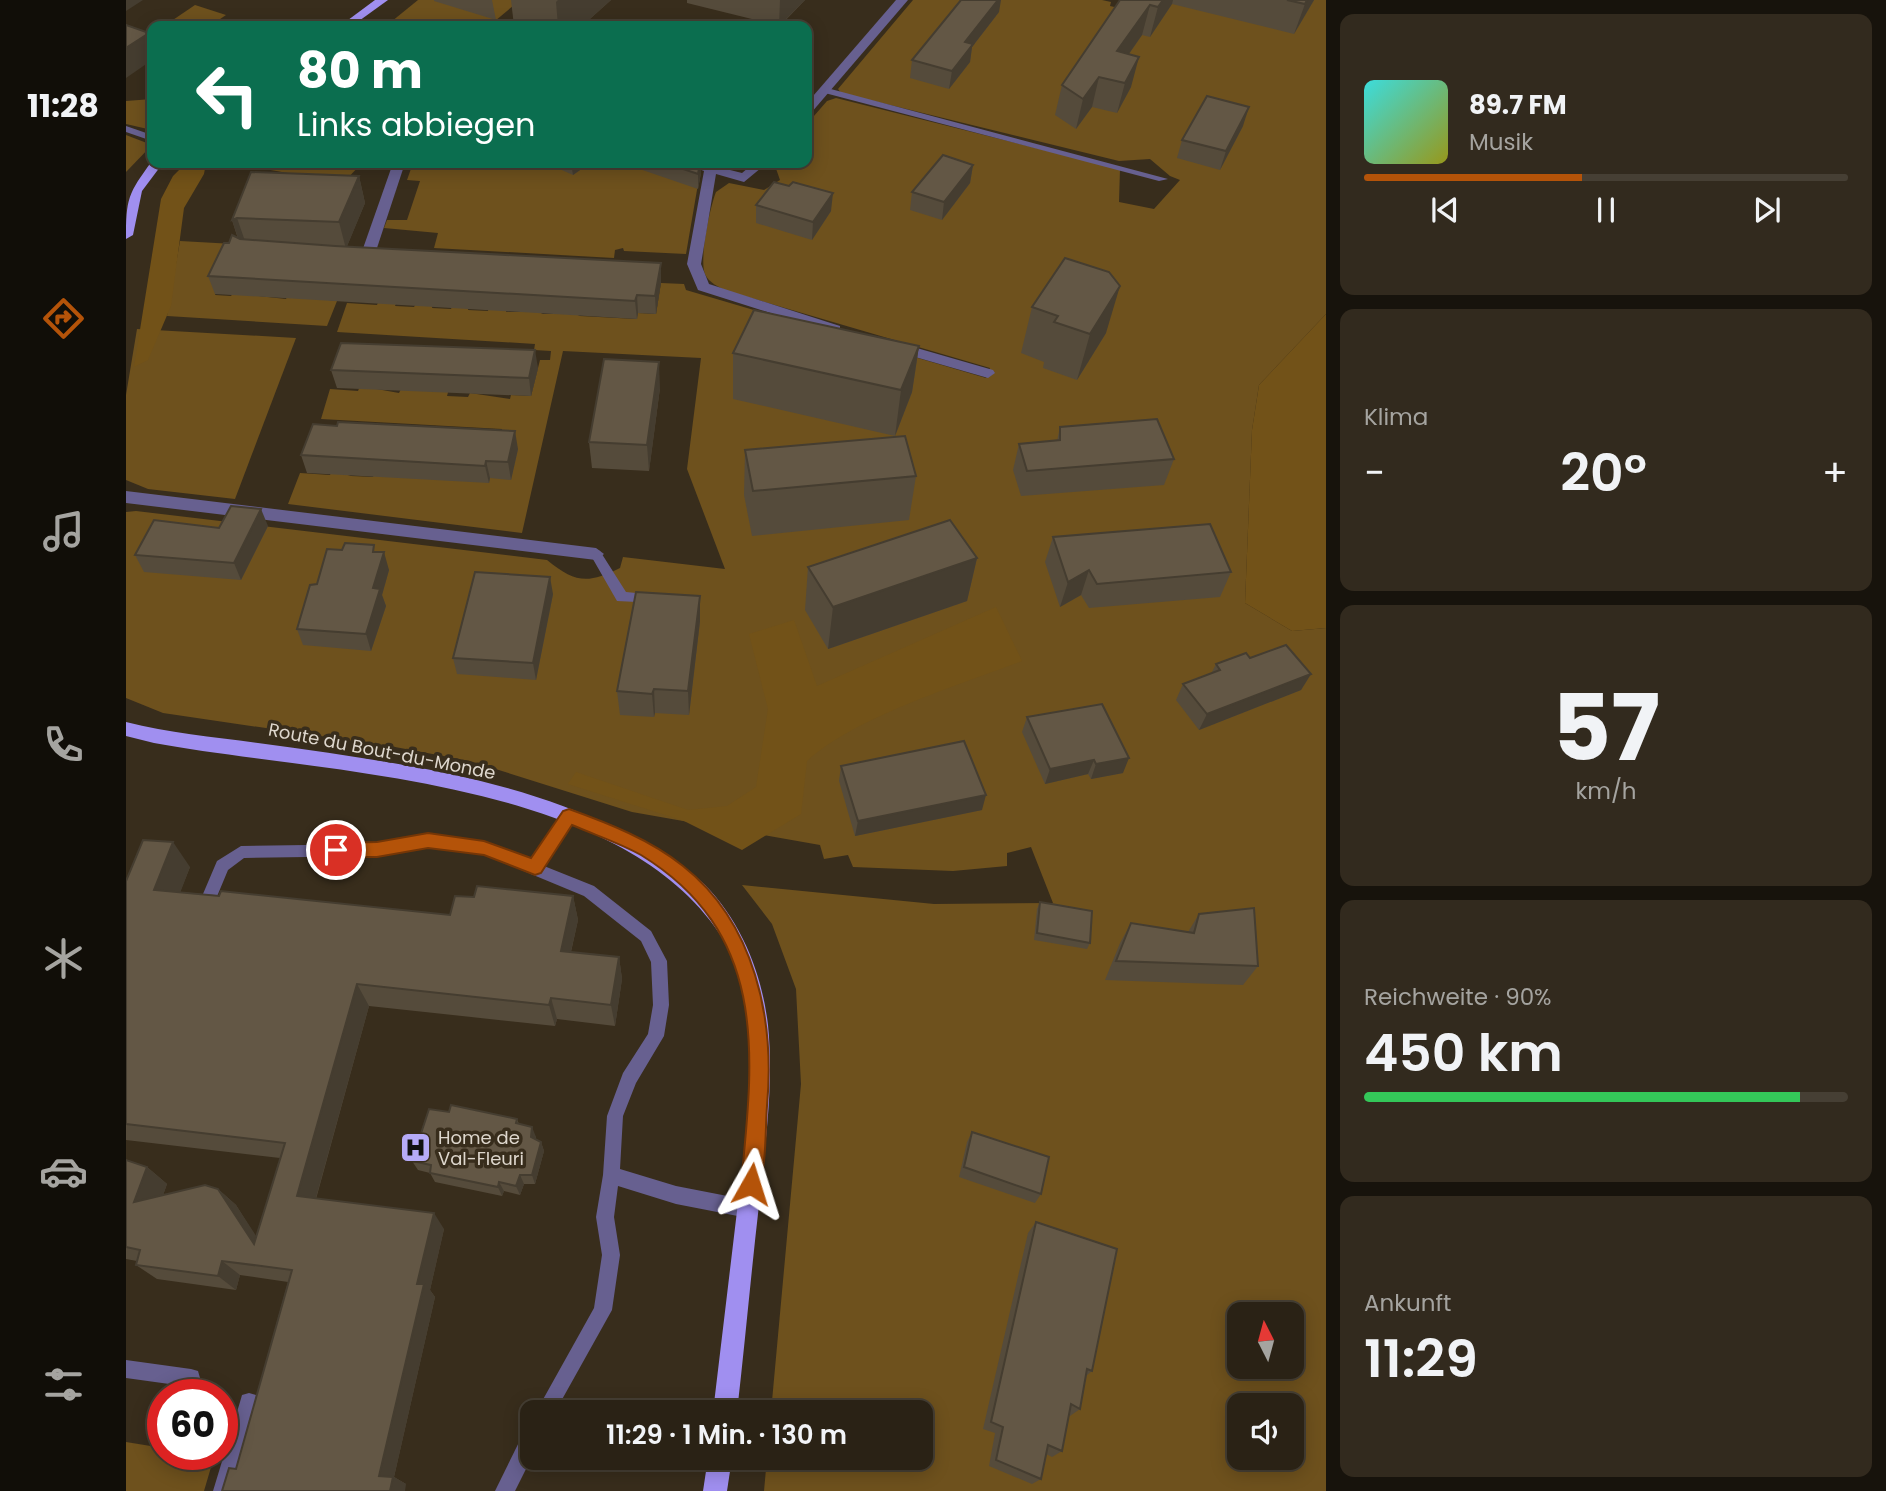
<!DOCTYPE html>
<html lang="de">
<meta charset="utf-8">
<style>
:root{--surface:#2a2215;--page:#322a1e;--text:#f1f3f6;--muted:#a5a4a0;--line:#463f34;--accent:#b45309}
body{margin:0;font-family:Poppins,sans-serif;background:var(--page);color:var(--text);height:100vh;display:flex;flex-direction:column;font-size:26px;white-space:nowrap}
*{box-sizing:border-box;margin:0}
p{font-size:23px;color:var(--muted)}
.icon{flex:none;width:38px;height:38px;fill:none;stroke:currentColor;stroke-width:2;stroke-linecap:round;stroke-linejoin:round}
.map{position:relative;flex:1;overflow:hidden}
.side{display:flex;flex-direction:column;gap:14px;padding:14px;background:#17130c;width:560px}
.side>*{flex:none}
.hud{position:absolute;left:21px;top:21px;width:665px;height:147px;border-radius:14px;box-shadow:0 4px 18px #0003,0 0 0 2px var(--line);background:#0b6e4f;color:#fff;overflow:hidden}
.needle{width:46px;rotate:354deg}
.tools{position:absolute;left:1101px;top:1302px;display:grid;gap:14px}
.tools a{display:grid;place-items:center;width:77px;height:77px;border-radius:14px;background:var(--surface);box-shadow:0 4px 18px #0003,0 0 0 2px var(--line);font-size:35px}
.speed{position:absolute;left:21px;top:1379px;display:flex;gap:14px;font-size:35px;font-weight:700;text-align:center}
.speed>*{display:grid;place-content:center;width:91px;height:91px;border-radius:50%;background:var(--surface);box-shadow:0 4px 18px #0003,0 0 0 2px var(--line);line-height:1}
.speed .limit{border:10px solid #d22;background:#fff;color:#111}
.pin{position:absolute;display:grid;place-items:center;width:60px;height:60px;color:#fff;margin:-30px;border:4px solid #fff;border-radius:50%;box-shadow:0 2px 7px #0007}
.me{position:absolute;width:77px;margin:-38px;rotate:6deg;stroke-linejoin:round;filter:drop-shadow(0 0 5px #0008)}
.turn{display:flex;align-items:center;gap:24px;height:147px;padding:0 35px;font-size:32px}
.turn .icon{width:91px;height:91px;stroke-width:2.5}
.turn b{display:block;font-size:49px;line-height:60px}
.big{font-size:52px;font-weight:600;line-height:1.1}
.side .card{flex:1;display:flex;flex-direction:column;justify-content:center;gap:10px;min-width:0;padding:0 24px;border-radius:14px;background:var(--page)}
.side .dial{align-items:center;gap:0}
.dial b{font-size:91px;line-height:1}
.song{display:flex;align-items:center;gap:21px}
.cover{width:84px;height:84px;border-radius:10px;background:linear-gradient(135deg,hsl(180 70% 55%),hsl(60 70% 35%))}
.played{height:7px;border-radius:4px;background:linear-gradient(90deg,var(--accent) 45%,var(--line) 45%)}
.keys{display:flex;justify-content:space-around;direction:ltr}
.heat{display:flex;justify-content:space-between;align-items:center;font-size:38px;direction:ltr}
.charge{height:10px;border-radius:5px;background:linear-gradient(90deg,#34c759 90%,var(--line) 0)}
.trip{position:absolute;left:394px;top:1400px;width:413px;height:70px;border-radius:14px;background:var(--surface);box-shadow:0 4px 18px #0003,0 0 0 2px var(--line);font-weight:600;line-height:70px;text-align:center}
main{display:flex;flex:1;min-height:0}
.dock{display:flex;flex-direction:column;width:126px;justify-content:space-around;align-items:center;background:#110e08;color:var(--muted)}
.dock .icon{width:49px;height:49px}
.dock .on{color:var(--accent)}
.dock b{font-size:32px;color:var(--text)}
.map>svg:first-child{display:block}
.green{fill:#6e511d;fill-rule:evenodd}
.forest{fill:#725218}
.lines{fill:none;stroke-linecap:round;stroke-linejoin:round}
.service{fill:#676090;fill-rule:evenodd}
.minor{fill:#676090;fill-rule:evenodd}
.primary{fill:#a08ff0;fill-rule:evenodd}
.wall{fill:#554b3b}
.shaded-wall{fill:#453d30}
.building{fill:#635745;stroke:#453d30;stroke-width:2}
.route{fill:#b45309;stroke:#753606;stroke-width:2}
.labels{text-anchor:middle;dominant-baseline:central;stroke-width:7;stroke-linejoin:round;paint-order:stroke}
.street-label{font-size:18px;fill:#ded7cd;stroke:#382d1c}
.poi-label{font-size:18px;fill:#ded7cd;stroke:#382d1c;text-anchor:start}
</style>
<main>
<nav class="dock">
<b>11:28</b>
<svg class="icon on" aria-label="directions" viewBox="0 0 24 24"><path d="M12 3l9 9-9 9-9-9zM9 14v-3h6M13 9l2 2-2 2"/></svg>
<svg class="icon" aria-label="music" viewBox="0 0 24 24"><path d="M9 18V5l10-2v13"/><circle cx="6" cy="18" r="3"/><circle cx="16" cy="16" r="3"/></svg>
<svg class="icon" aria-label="phone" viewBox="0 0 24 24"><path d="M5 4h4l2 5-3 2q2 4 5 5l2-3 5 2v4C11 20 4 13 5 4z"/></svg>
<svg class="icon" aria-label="climate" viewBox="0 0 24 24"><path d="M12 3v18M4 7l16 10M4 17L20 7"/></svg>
<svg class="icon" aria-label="car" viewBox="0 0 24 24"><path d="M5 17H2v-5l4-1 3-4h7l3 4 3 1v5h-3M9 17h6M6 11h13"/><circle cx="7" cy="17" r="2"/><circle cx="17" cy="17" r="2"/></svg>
<svg class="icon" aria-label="filters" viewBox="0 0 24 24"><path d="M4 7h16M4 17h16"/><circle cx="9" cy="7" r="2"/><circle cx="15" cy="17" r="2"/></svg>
</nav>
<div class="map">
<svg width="1200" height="1491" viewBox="0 0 1200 1491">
<rect width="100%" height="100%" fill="#382d1c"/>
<g class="green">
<path d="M292,0H394L363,26H260Z"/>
<path d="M787,0H976L985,2L984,6L1019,14L1000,0H1200V314L1133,385L1126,430L1119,603L1166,631L1200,628V1491H638L641,1458H794V1412H645L675,1084L670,989L646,924L616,885L808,904L927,903L905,847L881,853V866L827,871L727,867L722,855L698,859L694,845L506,812L344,761L269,747L37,713L0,698V512L10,511L421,560C449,583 462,584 494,568L497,557L599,569L561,469L575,358L437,351L396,533L162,504L174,473L204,475L206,470L225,476L247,477L249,473L372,451L376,429L195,419L204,389L232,391L234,386L273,393L275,389L326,378L321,396L342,397L344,393L384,399L385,395L405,396L414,360H424L425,351L408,350L409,344L211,332L221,303L251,305L253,300L271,301L269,306L288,307L291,302L307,303L306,308L325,309L327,304L343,305L342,310L362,311L363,306L381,307L380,312H399L401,307L417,314H434L438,309L454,316L510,319L512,313L530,314L535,283L558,284L560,290L860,378L864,368L601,291C593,287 583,283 579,274C573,259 584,207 590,192L603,183L638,190L654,180L648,163H681V124L701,101L710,98L994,169L993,202L1028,209L1054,180L1044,176L1024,159L993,161L715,93L712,89ZM1113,1314H1166V1367H1113ZM1113,1405H1166V1458H1113Z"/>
<path d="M69,5L100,15L84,26H38Z"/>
<path d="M26,99V130L0,124V101Z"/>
<path d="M0,135L26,145L0,172Z"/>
<path d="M106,163H236L217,183Z"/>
<path d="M287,163H534L572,184L560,254L498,251L497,248L489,250L488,258L308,248L312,233L258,228L261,220H281L294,181L281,180Z"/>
<path d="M54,241L108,244L106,259L89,295L105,296L107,293L160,299L162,295L211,301L201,326L41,316Z"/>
<path d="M11,329L170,338L109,499L22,489L0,480V395Z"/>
<path d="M0,1442L37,1448V1454L88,1457L78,1491H0Z"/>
</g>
<g class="forest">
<path d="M60,163H80L78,174L58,208L45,306L22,360L8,367L35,199L47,176Z"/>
<path d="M1200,314V628L1166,631L1119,603L1126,430L1133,385Z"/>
<path d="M870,607L896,661C833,685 729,717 681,761L675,814L616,850L558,821L442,784L450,772L562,810L601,806L630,787L642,709L623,634L668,620L691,686Z"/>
</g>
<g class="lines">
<g class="service">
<path d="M695,88H701L1042,179L1033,181L695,92Z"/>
<path d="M0,126L26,135V141L0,132Z"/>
<path d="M470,549L474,551L500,592L531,595L532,599L531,603L491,601L464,554Z"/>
<path d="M443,810L448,812L450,816L418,866L468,886L525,931L541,961L543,1005L538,1036L510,1083L497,1116L494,1169L550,1186L622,1200L628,1203L631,1209L628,1215L622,1218L550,1204L492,1186L488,1217L494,1255L486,1310L429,1412H410L468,1308L476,1255L470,1217L477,1175L481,1116L497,1073L522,1034L527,1005L525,962L515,941L458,896L357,854L302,847L251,856L118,858L102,870L87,906L82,908L77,906L74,901L91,861L115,846L251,844L302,835L358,842L405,861L438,812Z"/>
<path d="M0,1360L65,1369L72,1371L74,1378L72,1385L65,1387L0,1378Z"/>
<path d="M123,1393L130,1395L132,1402L107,1491H87L114,1402L116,1395Z"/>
<path d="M406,1428V1457L389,1491H369L399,1430Z"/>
</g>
<g class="minor">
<path d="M770,0H782L685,113L681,114V103Z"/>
<path d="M267,163H279L248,257L241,261L236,260L234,257Z"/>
<path d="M557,163H576L616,173L628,163H641L618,182L590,174L575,264L583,284L714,326V332H704L572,290L561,264L578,171Z"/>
<path d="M770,342L867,370L869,373L862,378L765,350V344Z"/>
<path d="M0,491L470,548L478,554L470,560L0,503Z"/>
</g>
<g class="primary">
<path d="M249,0H262L226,26H214Z"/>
<path d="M26,161L37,163L16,191L7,235L0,239C0,198 2,194 26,161Z"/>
<path d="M0,722C43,733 88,737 132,743C253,760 380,775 491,829C522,844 554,861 579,885C616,923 636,974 642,1025C648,1086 639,1145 633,1205C625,1274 619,1343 611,1412H587L622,1119C626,1068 628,992 602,947C504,776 200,775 28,743L0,736Z"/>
<path d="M582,1458H606L601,1491H577Z"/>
</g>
</g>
<g class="wall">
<path d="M308,0H366L370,20L308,1Z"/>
<path d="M385,0H485L456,26H388Z"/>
<path d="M561,0H679L654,26L561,3Z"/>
<path d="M994,0H1188L1168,34L1046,4L1024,37L1016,35L1003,54L1005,87L991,113L966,107L950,129L929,115L936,85Z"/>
<path d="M873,12L846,47L844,62L823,89L784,78L786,60Z"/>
<path d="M1117,126L1094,170L1051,158L1056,140Z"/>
<path d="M420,163H464L447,175Z"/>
<path d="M496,163H575V173L572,189Z"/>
<path d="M847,165L844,183L816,220L784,210L786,192Z"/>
<path d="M125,172L233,176L239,203L221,246L535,281L530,314L512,313L511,319L89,294L82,276L103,243L112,239L106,220Z"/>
<path d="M630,205L705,211L686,240L630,223Z"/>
<path d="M906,307L980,333L951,380L917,368L918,362L895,353Z"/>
<path d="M793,346L786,392L769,436L607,399V353Z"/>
<path d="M412,368L405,396L211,388L205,370Z"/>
<path d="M534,388L523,471L466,468L463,442Z"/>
<path d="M934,427L1048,459L1038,485L895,496L887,470L893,444L931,441Z"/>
<path d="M392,449L385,480L364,478L363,483L181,473L175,455Z"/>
<path d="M619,450L790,476L783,520L626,536L618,495Z"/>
<path d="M142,526L115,580L18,572L9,555L93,528Z"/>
<path d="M927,537L1105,572L1094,597L963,608L955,595L934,607L919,562Z"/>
<path d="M250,552L263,570L256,595L260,606L245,651L177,645L171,629L191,584Z"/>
<path d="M851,558L841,601L702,649L679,610L682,567Z"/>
<path d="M427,594L410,680L331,674L327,658Z"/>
<path d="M574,596V621L563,715L529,713L528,717L494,715L491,691Z"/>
<path d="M1124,658L1185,674L1175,690L1073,730L1050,700L1057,684L1085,674L1090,664Z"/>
<path d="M901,717L997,773L965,779L962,774L919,784L896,732Z"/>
<path d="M715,766L856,810L729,836L713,781Z"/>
<path d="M64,867L54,892L324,915L348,897L447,896L452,920L445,952L493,957L496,979L489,1026L431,1019L429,1026L243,1006L190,1199L318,1229L304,1290L309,1297L268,1477L280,1484L110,1469L162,1282L114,1275L110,1290L31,1279L10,1265L11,1261L0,1259V1160L21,1167L41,1184L37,1195L92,1189L110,1205L130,1237L154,1158L0,1140V881Z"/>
<path d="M914,902L964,943L961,949L908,940L911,909Z"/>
<path d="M1073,914L1132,966L1117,985L979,980L994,943L1005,923L1062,932Z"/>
<path d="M323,1112L391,1119L393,1124L410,1137V1139L415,1142L418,1151L409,1184H398L394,1195L378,1191L376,1196L309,1182L304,1173L292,1170L286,1161Z"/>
<path d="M846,1132L915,1194L909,1203L833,1177L841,1142Z"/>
<path d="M910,1222L966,1371L960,1376L954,1409L944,1416L943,1415L936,1451L926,1457L920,1454L915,1479L906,1484L863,1466L869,1433L857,1429L902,1233Z"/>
</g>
<g class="shaded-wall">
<path d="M0,0H17L0,11Z"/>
<path d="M432,0H485L456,26H432L430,2Z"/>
<path d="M654,0H679L653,26Z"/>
<path d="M872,0H875L873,12L846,47L844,62L823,89L826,71L839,42Z"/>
<path d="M1037,0H1047L1046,4L1024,37L1032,7Z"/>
<path d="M1181,0H1188L1168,34L1179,4Z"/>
<path d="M1024,5L1016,35L984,81L991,51Z"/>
<path d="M23,33L26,43V60L0,78V48Z"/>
<path d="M1013,57L1005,87L991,113L999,83Z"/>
<path d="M973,77L966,107L950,129L957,99Z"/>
<path d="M1123,107L1117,126L1094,170L1100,151Z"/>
<path d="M445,163H464L447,175Z"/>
<path d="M574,163H575V173L572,189V174Z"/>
<path d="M847,165L844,183L816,220L818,202Z"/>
<path d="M233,176L239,203L220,249L213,222Z"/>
<path d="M707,193L705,211L686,240L687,222Z"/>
<path d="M111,218L120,244L115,247L106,220Z"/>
<path d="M535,263V281L530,314L529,296Z"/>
<path d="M994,286L980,333L951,380L964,334Z"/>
<path d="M511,295L512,313L511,319L509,301Z"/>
<path d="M793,346L786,392L769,436L775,390Z"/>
<path d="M409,350L412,368L405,396L403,378Z"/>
<path d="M533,362L534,388L523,471L521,445Z"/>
<path d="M389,431L392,449L385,480L382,462Z"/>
<path d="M360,461L364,478L363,483L359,466Z"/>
<path d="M135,509L142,526L115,580L108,563Z"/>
<path d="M258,552L263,570L256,595L260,606L245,651L240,634L247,588Z"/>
<path d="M851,558L841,601L702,649L707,607Z"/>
<path d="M963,570L955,595L934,607L942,582Z"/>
<path d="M424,577L427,594L410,680L407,663Z"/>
<path d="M574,596V621L563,715L562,691Z"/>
<path d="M1185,674L1175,690L1073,730L1081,714Z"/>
<path d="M528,689L529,713L528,717L526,694Z"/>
<path d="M1003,758L997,773L965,779L970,764Z"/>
<path d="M968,760L962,774L919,784L924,769Z"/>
<path d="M860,795L856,810L729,836L732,821Z"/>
<path d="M47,842L64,867L46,914L28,890Z"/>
<path d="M447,896L452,920L440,973L435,951Z"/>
<path d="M493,957L496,979L489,1026L485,1005Z"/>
<path d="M231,984L243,1006L186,1212L171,1196Z"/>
<path d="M425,998L431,1019L429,1026L423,1005Z"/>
<path d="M406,1127L410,1137L408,1147L405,1137Z"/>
<path d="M415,1142L418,1151L409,1184L406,1175Z"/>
<path d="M21,1167L41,1184L29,1218L8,1202Z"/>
<path d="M394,1175L398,1184L394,1195L390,1186Z"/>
<path d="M373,1182L378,1191L376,1196L372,1187Z"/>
<path d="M92,1189L110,1205L145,1259L128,1244Z"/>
<path d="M308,1213L318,1229L304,1290L309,1297L268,1477L280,1484L279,1491H264L253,1476L291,1284Z"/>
<path d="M96,1261L114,1275L110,1290L92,1276Z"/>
</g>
<g class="building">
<path d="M835,0H872L839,42L847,44L826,71L786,60Z"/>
<path d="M994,0H1037L1032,7L1024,5L991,51L1013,57L999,83L973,77L957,99L936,85Z"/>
<path d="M1161,0H1181L1179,4Z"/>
<path d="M0,25L23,33L0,48Z"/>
<path d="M1081,96L1123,107L1100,151L1056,140Z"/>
<path d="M817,155L847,165L818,202L786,192Z"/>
<path d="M539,163H574L572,174Z"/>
<path d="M125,172L233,176L213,222L111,218L106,220Z"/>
<path d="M648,182L663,186L667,182L707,193L687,222L630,205Z"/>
<path d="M106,235L114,239L209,246L535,263L529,296L511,295L509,301L82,276L98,243H103Z"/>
<path d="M939,258L983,272L994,286L964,334L928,322L932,316L906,307Z"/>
<path d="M628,310L793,346L775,390L607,353Z"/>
<path d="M215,343L409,350L403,378L205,370Z"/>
<path d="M478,359L533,362L521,445L463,442Z"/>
<path d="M1031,419L1048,459L901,471L893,444L934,440V427Z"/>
<path d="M212,422L389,431L382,462L360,461L359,466L175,455L187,424L211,426Z"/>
<path d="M779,436L790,476L627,491L619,450Z"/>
<path d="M105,506L135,509L108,563L9,555L28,520L93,528Z"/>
<path d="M824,520L851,558L707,607L682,567Z"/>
<path d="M1084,524L1105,572L971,584L963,570L942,582L927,537Z"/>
<path d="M219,543L248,545L247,552H258L247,588L254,589L240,634L171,629L184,585L191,584L201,549L216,550Z"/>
<path d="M349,572L424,577L407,663L327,658Z"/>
<path d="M510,592L574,596L562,691L528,689L526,694L491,691Z"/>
<path d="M1160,645L1185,674L1081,714L1057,684L1094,670L1090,664L1120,653L1124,658Z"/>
<path d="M976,704L1003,758L970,764L968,760L924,769L901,717Z"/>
<path d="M838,741L860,795L732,821L715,766Z"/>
<path d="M17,840L47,842L28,890L93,896L95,891L324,915L329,896L348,897L351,886L447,896L435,951L493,957L485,1005L425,998L423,1005L231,984L171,1196L308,1213L291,1284H298L253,1476L267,1477L264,1491H96L103,1468L110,1469L166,1270L96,1261L92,1276L10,1265L14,1250L0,1247V1160L21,1167L8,1202L79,1185L92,1189L128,1244L159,1143L0,1124V881Z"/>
<path d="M914,902L966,911L964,943L911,933Z"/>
<path d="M1128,908L1132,966L990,961L1005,923L1068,933L1073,914Z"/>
<path d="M325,1105L391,1119L390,1123L406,1127L405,1137L415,1142L406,1175H394L390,1186L373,1182L372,1187L304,1173L305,1165L286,1161L303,1109L323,1112Z"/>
<path d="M846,1132L923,1157L915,1194L838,1167Z"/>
<path d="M910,1222L991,1249L966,1371L961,1369L954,1409L945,1404L936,1451L922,1445L915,1479L870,1460L877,1427L865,1422Z"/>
</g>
<path class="route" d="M443,809C482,823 525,840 557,866C629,923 649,1019 641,1106C639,1132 641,1167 631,1191L625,1194L618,1191L615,1184C628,1054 643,934 515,855C494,843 469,835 446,825L415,873L409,875L358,855L302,848L251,857H210L202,850L210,843L251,842L302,833L358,841L405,858L437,811Z"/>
<defs>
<symbol id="hospital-square" viewBox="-11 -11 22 22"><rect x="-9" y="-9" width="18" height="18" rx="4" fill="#b6abf8" stroke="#382d1c"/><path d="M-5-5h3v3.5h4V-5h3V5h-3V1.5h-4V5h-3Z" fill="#111"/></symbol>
</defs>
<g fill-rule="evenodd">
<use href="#hospital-square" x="272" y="1130" width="35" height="35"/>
</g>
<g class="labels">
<g class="street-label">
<text transform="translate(256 751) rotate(11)">Route du Bout-du-Monde</text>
</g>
<g class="poi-label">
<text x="312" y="1137">Home de<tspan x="312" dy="21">Val-Fleuri</tspan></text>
</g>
</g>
</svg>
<div class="tools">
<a><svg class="needle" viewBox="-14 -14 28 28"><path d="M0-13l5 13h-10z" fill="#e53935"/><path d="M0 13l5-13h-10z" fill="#a5a4a0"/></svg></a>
<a><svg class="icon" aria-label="sound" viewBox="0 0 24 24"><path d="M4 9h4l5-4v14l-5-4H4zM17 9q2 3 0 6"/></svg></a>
</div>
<div class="speed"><div class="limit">60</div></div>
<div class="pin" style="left:210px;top:850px;background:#d93025"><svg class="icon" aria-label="arrive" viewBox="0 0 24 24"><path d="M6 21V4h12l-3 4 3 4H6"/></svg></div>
<svg class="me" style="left:625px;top:1184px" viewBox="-20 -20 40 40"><path d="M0-17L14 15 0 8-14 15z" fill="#b45309" stroke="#fff" stroke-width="4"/></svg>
<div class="trip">11:29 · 1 Min. · 130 m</div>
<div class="hud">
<div class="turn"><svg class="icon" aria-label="left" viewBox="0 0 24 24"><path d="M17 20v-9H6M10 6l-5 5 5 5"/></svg><div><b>80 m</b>Links abbiegen</div></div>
</div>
</div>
<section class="side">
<div class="card">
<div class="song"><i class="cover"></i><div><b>89.7 FM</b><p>Musik</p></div></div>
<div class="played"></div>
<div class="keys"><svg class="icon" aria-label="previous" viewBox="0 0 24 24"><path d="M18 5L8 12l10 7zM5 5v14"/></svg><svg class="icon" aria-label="pause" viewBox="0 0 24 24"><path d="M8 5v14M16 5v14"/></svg><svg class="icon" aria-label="next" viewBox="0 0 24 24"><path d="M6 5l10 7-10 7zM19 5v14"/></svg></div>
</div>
<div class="card"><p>Klima</p>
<div class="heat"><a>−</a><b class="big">20°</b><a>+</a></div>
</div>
<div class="card dial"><b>57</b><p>km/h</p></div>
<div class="card"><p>Reichweite · 90%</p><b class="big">450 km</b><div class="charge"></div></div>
<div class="card"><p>Ankunft</p><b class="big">11:29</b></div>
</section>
</main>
